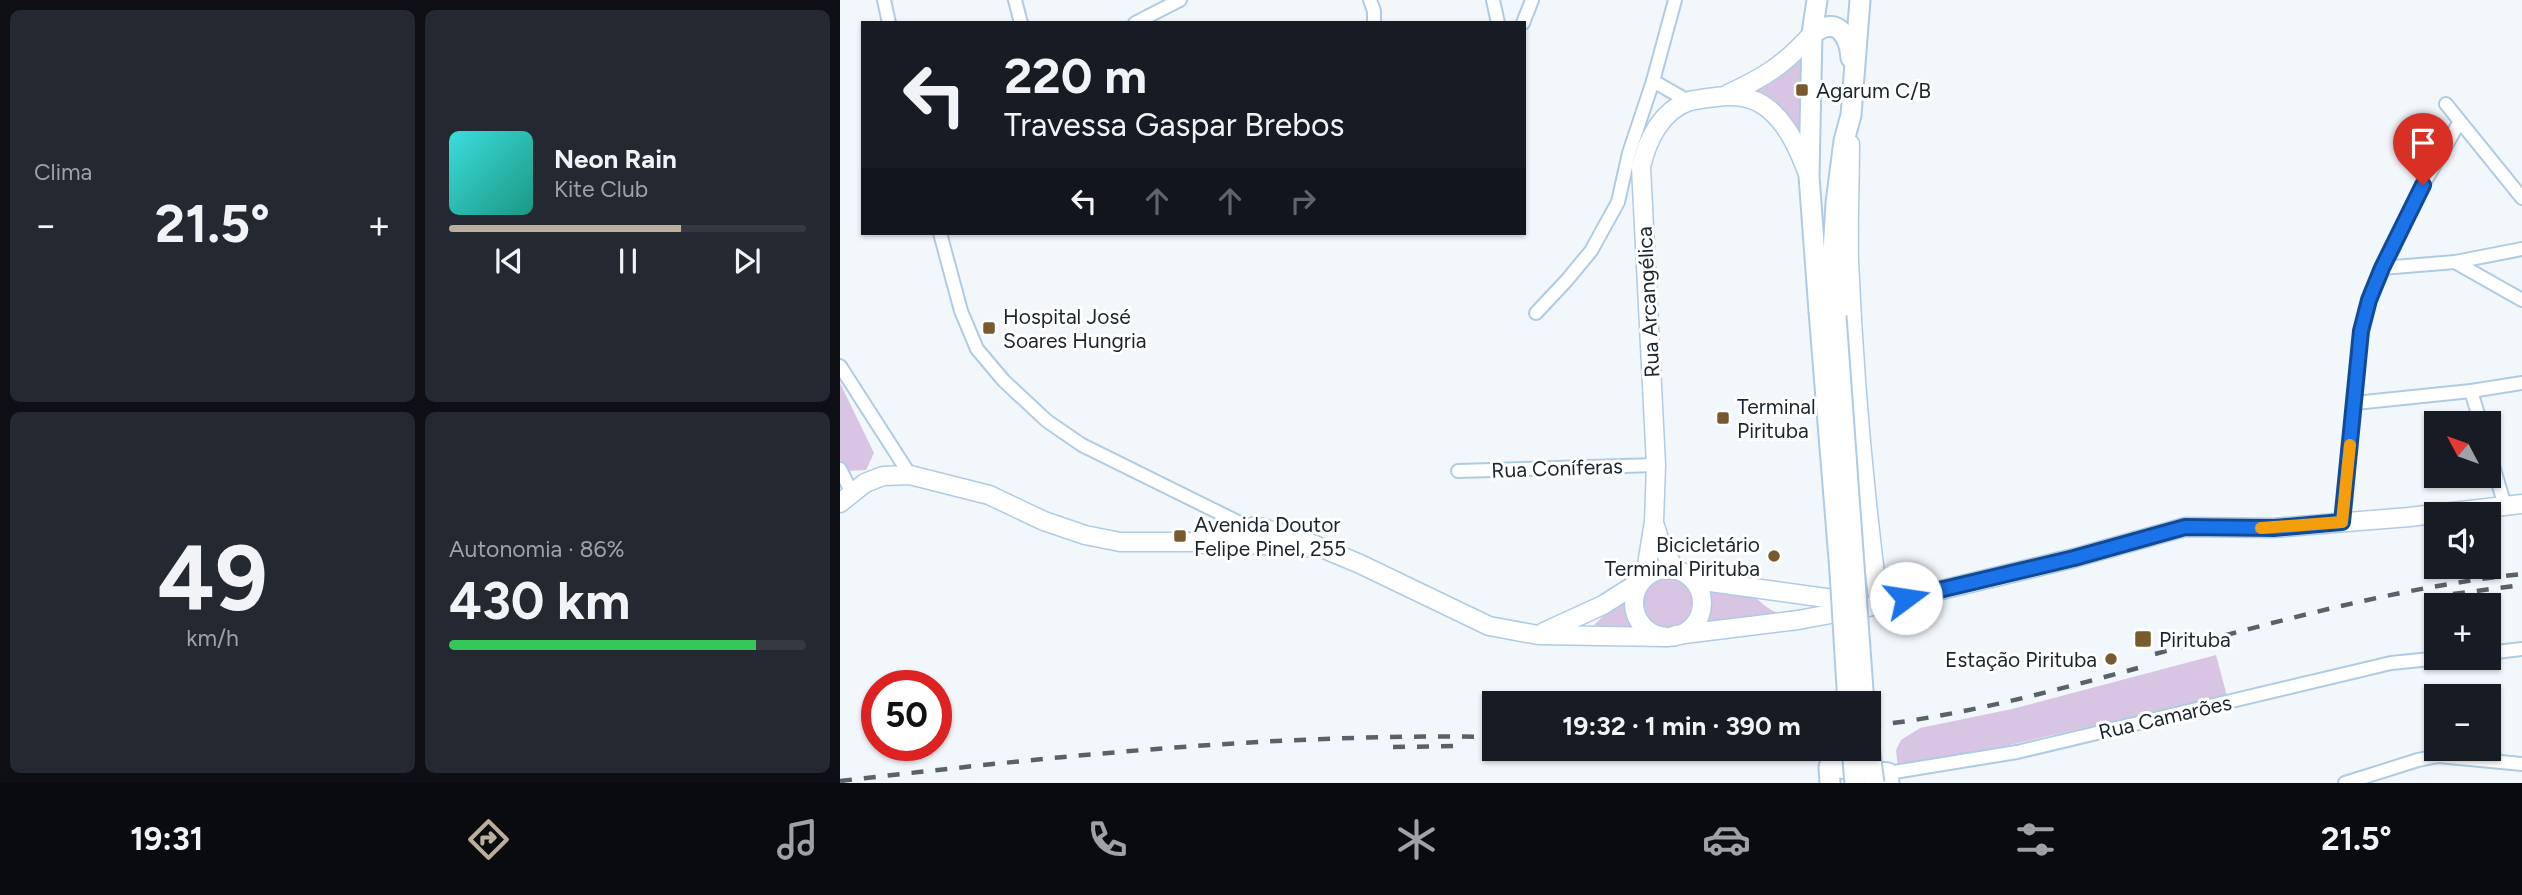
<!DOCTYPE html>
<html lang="pt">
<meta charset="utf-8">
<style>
:root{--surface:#171b24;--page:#242831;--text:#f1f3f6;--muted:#9ea1a6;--line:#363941;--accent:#bbae9c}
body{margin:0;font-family:Figtree,sans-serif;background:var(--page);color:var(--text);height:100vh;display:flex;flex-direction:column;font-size:26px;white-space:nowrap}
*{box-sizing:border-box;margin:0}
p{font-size:23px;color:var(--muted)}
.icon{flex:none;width:38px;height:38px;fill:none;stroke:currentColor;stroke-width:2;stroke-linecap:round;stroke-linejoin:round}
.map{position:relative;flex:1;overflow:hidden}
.drawer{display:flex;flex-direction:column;gap:10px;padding:10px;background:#0d0f14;width:840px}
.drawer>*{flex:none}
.hud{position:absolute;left:21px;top:21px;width:665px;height:214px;border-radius:0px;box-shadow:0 2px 5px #0004;background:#171b24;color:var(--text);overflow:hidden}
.needle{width:46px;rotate:311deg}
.tools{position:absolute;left:1584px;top:411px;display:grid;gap:14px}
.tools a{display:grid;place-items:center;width:77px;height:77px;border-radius:0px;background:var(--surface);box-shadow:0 2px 5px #0004;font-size:35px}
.speed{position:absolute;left:21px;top:670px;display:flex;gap:14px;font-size:35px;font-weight:700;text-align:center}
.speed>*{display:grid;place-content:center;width:91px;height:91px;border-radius:50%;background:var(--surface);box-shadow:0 2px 5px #0004;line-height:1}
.speed .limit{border:10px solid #d22;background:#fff;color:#111}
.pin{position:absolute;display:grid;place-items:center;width:60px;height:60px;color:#fff;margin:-72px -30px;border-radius:50% 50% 50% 0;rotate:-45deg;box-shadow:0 0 7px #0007}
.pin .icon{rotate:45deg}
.me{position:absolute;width:77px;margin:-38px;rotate:76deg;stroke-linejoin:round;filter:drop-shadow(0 0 5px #0008)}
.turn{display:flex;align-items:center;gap:24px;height:147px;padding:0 28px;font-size:32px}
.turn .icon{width:91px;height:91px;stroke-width:2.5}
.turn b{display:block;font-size:49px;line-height:60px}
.lanes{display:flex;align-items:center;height:66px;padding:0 28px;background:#0003;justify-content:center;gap:35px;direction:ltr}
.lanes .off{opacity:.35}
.big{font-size:52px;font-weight:700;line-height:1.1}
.drawer .widget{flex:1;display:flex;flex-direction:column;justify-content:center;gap:10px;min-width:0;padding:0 24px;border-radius:10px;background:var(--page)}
.drawer .dial{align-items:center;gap:0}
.dial b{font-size:91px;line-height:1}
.song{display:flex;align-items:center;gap:21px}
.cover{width:84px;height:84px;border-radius:10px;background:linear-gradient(135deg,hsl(180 70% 55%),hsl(170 70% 35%))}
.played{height:7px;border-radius:4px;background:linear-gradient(90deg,var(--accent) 65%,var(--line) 65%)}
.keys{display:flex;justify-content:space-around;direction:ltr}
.heat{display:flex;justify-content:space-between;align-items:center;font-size:38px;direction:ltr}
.charge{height:10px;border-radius:5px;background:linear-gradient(90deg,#34c759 86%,var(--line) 0)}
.drawer .tiles{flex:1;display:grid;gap:10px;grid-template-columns:repeat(2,1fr)}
.trip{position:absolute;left:642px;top:691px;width:399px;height:70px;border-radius:0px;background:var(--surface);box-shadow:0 2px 5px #0004;font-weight:700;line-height:70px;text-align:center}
.dock{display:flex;height:112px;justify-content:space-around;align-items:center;background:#090b0e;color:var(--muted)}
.dock .icon{width:49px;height:49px}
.dock .current{color:var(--accent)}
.dock b{font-size:32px;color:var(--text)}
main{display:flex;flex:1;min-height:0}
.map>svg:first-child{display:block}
.green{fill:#d8c5e4}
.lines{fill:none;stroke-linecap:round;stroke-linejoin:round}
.street-casing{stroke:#afcbe4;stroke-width:16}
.secondary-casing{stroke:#afcbe4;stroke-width:21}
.primary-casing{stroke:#afcbe4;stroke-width:23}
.street{stroke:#fff;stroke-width:12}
.secondary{stroke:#fff;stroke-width:18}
.primary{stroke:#fff;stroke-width:19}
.rail{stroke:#59626a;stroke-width:4.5;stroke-dasharray:12 12;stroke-linecap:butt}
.primary-bridge-casing{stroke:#afcbe4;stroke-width:23;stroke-linecap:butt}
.primary-bridge{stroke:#fff;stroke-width:19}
.route-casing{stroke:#114b97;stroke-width:18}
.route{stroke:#1a73e8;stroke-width:12}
.slow{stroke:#f59e0b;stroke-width:12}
.poi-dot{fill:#795a2f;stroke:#fff;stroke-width:2.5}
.labels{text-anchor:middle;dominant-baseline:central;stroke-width:6;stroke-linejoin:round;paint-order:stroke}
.poi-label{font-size:21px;fill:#1a252e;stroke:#fff;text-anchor:start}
.street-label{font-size:21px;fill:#1a252e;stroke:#fff}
</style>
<main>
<section class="drawer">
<div class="tiles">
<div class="widget"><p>Clima</p>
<div class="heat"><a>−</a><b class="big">21.5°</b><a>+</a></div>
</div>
<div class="widget">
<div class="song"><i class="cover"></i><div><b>Neon Rain</b><p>Kite Club</p></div></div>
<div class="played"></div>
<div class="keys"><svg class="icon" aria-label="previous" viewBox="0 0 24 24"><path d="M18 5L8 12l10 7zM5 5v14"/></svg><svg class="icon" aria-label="pause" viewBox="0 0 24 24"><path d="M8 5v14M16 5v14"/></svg><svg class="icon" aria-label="next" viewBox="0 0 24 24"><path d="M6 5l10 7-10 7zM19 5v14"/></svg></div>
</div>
<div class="widget dial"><b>49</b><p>km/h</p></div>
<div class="widget"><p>Autonomia · 86%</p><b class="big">430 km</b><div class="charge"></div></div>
</div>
</section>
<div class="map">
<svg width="1682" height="783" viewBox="0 0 1682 783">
<rect width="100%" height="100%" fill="#f2f7fc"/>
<g class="green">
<path d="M967,46L966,153L908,93Z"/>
<path d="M0,383L34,453L26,470L7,471L0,460Z"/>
<circle cx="827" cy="601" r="27"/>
<path d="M865,584C879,587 896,589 909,594C921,600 928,612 943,614L855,627C865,614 865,600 865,584Z"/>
<path d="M793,588C790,607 790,624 808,634L754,625Z"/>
<path d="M1376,655L1387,696L1058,770L1056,750L1061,740L1080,728L1172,709Z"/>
</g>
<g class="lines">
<defs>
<g id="street">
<path d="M44,0L49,23"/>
<path d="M175,0L181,23"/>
<path d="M530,0L534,11V23"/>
<path d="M653,0L658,23"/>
<path d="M295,23L340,0"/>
<path d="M683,23L692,0"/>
<path d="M813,81L848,101"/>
<path d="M1606,104L1682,198"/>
<path d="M100,233L121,311L137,349L164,381L207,421L242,445L410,528"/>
<path d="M1615,262L1682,300"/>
<path d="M1542,268L1615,262L1682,249"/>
<path d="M696,313L727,280L751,251L778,202L789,153L813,81L835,0"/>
<path d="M0,366L70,475"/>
<path d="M1631,391L1641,424"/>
<path d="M1515,403L1631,391L1682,383"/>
<path d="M1648,449L1665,506"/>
<path d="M0,469L12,493"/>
<path d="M618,471L816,465"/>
<path d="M1502,522L1521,331L1529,300L1583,185L1619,123"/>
<path d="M1648,653L1682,649"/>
<path d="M1048,773L1177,752L1551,663L1601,658"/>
<path d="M1505,783L1578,760L1598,756L1682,764"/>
</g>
<g id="secondary">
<path d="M888,94C925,77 944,65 972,34"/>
<path d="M1010,144C1010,183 1008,222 1009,261C1014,376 1024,491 1039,605"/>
<path d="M0,503L25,483L43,476L70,475L149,495L204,521L245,535L280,542H354L380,547L412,544L461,548L476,546"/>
<path d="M815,526L821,545L835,569"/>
<path d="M360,540L409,530"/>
<path d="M412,544L407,534L410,528L415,526L458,538L520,564L649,626L698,635L826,637"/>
<circle cx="828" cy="603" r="34"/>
<path d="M849,576L863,581L1015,602"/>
<path d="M805,577L814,522L816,465L801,167C807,141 821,110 850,101C858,99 868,98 876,97C896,94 916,97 931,111C950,128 960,153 969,176"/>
<path d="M704,632L763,605L801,581"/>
<path d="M836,635L958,620L1039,605L1234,558L1345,527L1434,528L1569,517L1682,504"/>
</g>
<g id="primary">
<path d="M977,0L972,34L969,176L979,311"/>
<path d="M972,34C996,16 1009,33 1011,58"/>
<path d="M996,316L993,252L996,203L1004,141L1011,115L1020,0"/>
<path d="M990,783L989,767L1048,773L1049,783"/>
</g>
</defs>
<use href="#street" class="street-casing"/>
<use href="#secondary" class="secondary-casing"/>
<use href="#primary" class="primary-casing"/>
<use href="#street" class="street"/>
<use href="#secondary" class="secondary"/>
<use href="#primary" class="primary"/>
<g class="rail">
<path d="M1613,594L1682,585"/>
<path d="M1315,654C1436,622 1558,587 1682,574"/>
<path d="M1029,726C1121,716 1209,692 1298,668"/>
<path d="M553,747L620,746"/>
<path d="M0,781C217,756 436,733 654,737"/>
</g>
<defs>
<g id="primary-bridge">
<path d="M979,311L1000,572L1008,704"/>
<path d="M996,316L1024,704"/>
<path d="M1029,746L1034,783"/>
<path d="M1012,749L1015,783"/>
</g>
</defs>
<use href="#primary-bridge" class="primary-bridge-casing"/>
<use href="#primary-bridge" class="primary-bridge"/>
</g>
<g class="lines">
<defs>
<path id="route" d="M1066,598L1234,558L1345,527L1434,528L1502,522L1521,331L1529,300L1542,268L1583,185"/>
</defs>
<use href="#route" class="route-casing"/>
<use href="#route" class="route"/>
<path class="slow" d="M1421,528L1502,522L1510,445"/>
</g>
<g class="poi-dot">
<rect x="955" y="83" width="14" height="14" rx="3.5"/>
<rect x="142" y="321" width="14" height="14" rx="3.5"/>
<rect x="876" y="411" width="14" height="14" rx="3.5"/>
<rect x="333" y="529" width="14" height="14" rx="3.5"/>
<circle cx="934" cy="556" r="7"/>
<rect x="1294" y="630" width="18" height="18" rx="3.5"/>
<circle cx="1271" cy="659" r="7"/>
</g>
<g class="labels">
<g class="poi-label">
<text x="976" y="90">Agarum C/B</text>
<text x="163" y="316">Hospital José<tspan x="163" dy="24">Soares Hungria</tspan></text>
<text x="897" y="406">Terminal<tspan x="897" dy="24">Pirituba</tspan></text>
<text x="354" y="524">Avenida Doutor<tspan x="354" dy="24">Felipe Pinel, 255</tspan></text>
<text x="920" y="544" text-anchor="end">Bicicletário<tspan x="920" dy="24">Terminal Pirituba</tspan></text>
<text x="1319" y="639">Pirituba</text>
<text x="1257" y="659" text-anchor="end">Estação Pirituba</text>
</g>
<g class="street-label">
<text transform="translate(808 302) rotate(-93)">Rua Arcangélica</text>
<text transform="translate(717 468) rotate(-2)">Rua Coníferas</text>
<text transform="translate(1325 717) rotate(-13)">Rua Camarões</text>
</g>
</g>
</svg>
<div class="tools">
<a><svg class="needle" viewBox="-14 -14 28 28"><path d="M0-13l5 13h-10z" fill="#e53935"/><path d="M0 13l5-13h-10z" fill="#9ea1a6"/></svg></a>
<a><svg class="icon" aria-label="sound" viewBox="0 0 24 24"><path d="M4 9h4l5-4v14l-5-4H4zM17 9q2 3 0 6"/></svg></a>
<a>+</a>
<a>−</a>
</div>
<div class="speed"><div class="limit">50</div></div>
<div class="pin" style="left:1583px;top:185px;background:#d93025"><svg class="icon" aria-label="arrive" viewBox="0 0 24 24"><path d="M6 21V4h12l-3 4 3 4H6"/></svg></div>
<svg class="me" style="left:1066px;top:598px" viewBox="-20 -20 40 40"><circle r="19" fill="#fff"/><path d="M0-13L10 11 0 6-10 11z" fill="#1a73e8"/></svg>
<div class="trip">19:32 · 1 min · 390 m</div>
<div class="hud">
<div class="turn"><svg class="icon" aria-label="left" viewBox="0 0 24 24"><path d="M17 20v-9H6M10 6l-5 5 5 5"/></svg><div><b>220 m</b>Travessa Gaspar Brebos</div></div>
<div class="lanes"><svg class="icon" aria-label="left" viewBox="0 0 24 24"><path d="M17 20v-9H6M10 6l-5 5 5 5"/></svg><svg class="icon off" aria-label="ahead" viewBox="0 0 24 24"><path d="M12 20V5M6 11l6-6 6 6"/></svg><svg class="icon off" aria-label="ahead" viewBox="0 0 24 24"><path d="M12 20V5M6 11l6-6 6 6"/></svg><svg class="icon off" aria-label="right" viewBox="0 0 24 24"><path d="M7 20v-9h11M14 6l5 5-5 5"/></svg></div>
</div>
</div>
</main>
<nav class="dock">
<b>19:31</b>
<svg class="icon current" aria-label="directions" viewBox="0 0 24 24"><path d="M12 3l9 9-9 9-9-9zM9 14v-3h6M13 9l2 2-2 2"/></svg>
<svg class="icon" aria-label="music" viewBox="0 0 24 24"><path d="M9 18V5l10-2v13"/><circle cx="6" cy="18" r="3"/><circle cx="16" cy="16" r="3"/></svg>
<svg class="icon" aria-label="phone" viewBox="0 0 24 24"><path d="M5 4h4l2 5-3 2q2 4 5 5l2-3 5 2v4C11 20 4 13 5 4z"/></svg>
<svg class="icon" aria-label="climate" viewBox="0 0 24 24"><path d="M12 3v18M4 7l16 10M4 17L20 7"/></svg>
<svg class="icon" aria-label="car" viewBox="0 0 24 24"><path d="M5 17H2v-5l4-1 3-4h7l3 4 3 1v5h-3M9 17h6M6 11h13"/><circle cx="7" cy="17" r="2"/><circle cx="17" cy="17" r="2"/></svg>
<svg class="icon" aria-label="filters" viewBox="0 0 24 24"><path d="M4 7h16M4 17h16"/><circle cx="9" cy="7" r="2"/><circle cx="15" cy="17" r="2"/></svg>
<b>21.5°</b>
</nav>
